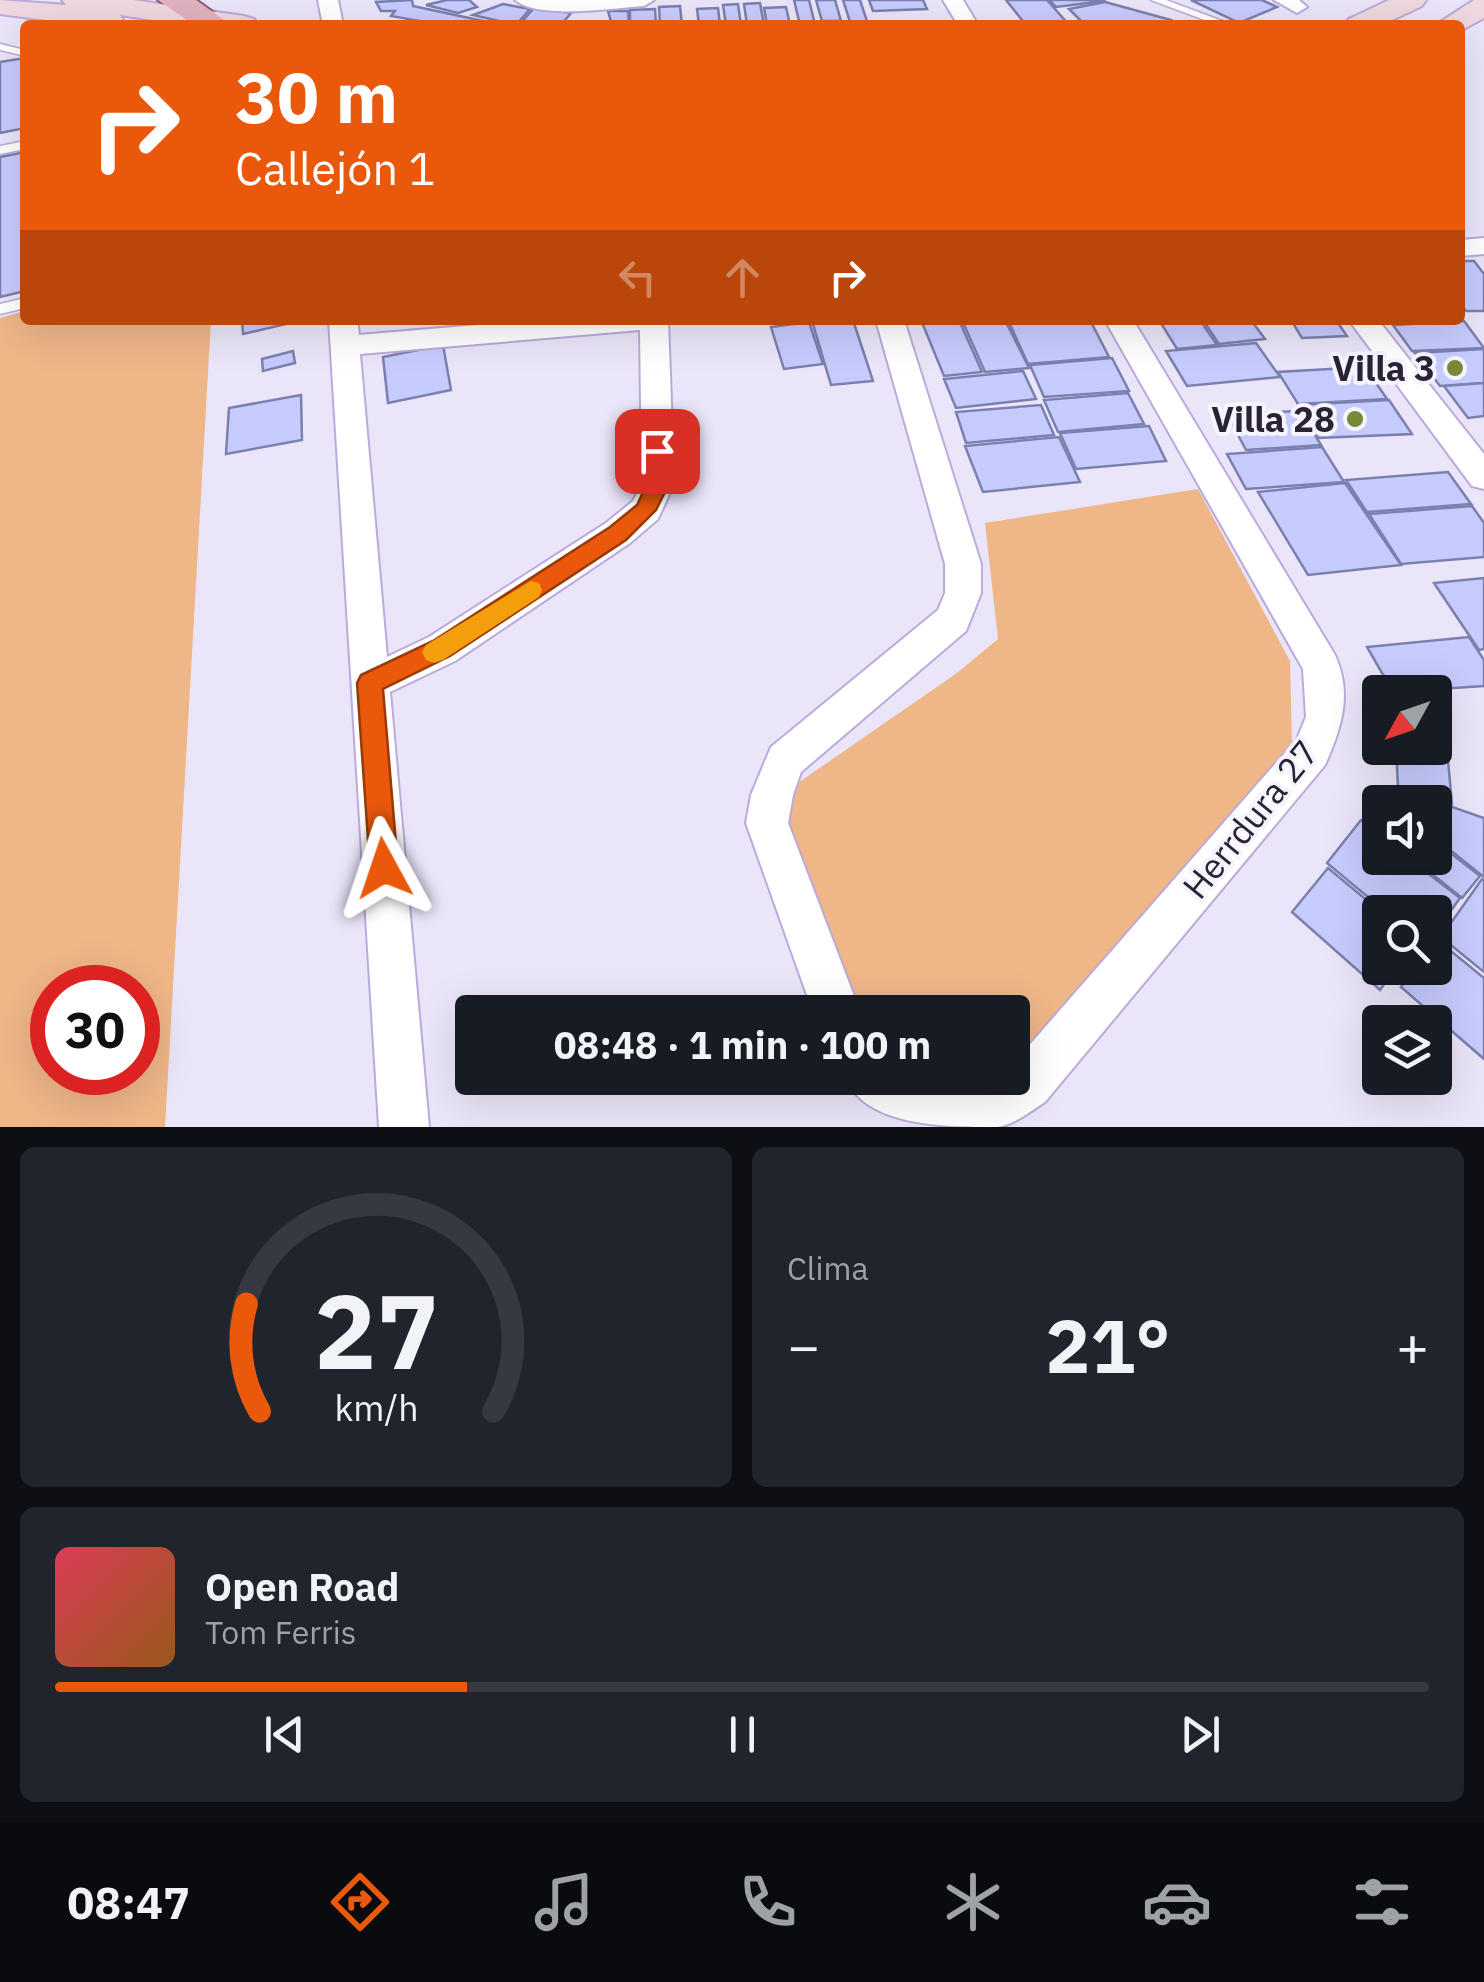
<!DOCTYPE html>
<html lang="es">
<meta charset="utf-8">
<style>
:root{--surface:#171b24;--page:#20242c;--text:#f1f3f6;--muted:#9ea1a6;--line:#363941;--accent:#ea580c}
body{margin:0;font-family:"IBM Plex Sans",sans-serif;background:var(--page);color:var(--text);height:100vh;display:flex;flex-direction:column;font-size:38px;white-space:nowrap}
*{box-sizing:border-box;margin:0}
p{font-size:32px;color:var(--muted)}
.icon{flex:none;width:55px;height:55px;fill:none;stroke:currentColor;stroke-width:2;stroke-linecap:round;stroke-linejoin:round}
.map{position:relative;height:1127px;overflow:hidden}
.panel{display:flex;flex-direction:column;gap:20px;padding:20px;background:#0d0f14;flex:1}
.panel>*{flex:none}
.top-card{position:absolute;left:20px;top:20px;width:1445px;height:305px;border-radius:10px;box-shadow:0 10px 40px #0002;background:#ea580c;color:#fff;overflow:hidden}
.needle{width:65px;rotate:230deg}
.buttons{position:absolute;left:1362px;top:675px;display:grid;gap:20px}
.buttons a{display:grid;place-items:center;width:90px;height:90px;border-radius:10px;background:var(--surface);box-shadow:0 10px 40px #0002;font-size:50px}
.speed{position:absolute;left:30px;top:965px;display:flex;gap:20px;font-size:50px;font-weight:700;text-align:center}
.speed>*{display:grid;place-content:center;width:130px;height:130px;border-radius:50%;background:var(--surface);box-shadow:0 10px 40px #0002;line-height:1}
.speed .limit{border:15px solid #d22;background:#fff;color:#111}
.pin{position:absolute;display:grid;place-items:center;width:85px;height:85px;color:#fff;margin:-42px;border-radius:20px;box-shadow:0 5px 15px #0006}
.me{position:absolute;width:110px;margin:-55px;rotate:355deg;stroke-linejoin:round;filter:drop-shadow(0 0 8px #0008)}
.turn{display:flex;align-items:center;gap:35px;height:210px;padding:0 50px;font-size:45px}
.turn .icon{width:130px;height:130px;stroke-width:2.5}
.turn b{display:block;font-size:70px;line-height:85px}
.lanes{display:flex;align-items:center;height:95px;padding:0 50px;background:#0003;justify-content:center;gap:50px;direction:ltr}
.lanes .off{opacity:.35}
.big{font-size:75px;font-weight:800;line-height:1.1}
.panel .card{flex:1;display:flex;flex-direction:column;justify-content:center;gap:15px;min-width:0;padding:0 35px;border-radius:15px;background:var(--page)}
.panel .dial{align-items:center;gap:0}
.dial svg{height:260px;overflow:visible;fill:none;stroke:var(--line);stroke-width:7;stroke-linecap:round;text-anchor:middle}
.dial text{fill:var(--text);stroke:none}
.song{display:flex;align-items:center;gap:30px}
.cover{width:120px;height:120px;border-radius:15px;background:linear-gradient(135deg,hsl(350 70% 55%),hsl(30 70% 35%))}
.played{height:10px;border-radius:5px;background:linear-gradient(90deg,var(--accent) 30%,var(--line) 30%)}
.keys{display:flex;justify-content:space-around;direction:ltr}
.heat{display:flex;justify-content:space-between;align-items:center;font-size:55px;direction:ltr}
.panel .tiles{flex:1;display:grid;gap:20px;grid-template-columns:1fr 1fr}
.card:last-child{grid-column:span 2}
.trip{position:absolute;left:455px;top:995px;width:575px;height:100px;border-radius:10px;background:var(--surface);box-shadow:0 10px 40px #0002;font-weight:800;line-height:100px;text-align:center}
.tab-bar{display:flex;height:160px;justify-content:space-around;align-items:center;background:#090b0e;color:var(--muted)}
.tab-bar .icon{width:70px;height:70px}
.tab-bar .active{color:var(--accent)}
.tab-bar b{font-size:45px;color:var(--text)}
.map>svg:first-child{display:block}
.green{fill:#efb688;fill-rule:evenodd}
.building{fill:#c7ccfe;stroke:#7c80af;stroke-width:2.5}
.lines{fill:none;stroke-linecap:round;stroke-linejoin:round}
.service-casing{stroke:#bbaadb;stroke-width:3}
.minor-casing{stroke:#bbaadb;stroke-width:4}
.secondary-casing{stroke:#bbaadb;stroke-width:4}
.primary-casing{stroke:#925e74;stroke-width:4}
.service{fill:#fff;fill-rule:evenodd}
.minor{fill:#fff;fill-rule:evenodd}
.secondary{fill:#efd8df;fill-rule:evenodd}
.primary{fill:#dfb2bf;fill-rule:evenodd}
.route{fill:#ea580c;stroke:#983908;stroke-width:2.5}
.slow{fill:#f59e0b}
.poi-dot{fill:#778939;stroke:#f7f4fe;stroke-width:4}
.labels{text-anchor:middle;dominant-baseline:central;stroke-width:8;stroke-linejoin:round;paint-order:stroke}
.poi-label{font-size:35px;font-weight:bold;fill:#2a2336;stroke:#f7f4fe;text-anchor:end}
.street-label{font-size:35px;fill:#2a2336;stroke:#f7f4fe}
</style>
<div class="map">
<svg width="1484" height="1127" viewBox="0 0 1484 1127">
<rect width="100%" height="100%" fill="#ebe5f9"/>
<g class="green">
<path d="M25,311V320H211L165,1127H0V318ZM52,988H138V1072H52Z"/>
<path d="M1198,489L1290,661L1292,742L1029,1066L1013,1071L1012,1012H856L784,825L795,785L957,673L998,639L985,523Z"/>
</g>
<g class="building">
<path d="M412,0L413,6L483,21L474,25H422L425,22L391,16L395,11H381L376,2Z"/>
<path d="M447,0H469L477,7L458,13L426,5Z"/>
<path d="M794,0H809L815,25H800Z"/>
<path d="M816,0H835L841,21H822Z"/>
<path d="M843,0H860L867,21L850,22Z"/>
<path d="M869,0H923L927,9L873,11Z"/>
<path d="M1006,0H1047L1069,25H1026Z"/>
<path d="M1049,0H1102L1104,1L1056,7Z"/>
<path d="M1191,0H1262L1277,7L1239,23Z"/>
<path d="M1105,2L1171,20L1168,25H1085L1069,9Z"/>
<path d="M760,3L764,25H747L744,4Z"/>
<path d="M503,4L530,9L516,25L473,15Z"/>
<path d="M738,4L741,25H726L723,5Z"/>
<path d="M680,6L682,25H660L659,7Z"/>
<path d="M786,7L790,25H767L764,8Z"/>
<path d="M534,8L571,13L561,25L520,24Z"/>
<path d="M718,8L720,25H699L697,9Z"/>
<path d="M655,9L656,25H630V10Z"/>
<path d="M608,11H628L629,25H612Z"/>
<path d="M25,58V128L0,133V62Z"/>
<path d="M25,152V291L0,297V157Z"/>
<path d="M1460,261H1474L1484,274V311H1466L1460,303Z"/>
<path d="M242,320H303L243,334Z"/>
<path d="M853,320L873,381L831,385L813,324Z"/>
<path d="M921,320H959L982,372L944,376Z"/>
<path d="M962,320H1005L1029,368L985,372Z"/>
<path d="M1008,320H1090L1109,357L1028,364Z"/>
<path d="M1159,320H1200L1217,345L1177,349Z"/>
<path d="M1203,320H1251L1265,339L1219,344Z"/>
<path d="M1291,320H1336L1347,336L1302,338Z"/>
<path d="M1464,321L1484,348L1412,351L1393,325Z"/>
<path d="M809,322L823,364L784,369L771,327Z"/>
<path d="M1256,343L1280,377L1187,386L1166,351Z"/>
<path d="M443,345L451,390L388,403L383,357Z"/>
<path d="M1484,349V383L1440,386L1415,353Z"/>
<path d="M293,351L295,363L263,371L262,359Z"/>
<path d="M1112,358L1129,391L1044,397L1030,365Z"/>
<path d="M1365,367L1387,399L1298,404L1278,372Z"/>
<path d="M1023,371L1036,399L956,408L944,379Z"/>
<path d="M1484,383V416L1468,418L1444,386Z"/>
<path d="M1128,393L1144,424L1058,432L1044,400Z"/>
<path d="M301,395L302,440L226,454L229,408Z"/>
<path d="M1389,400L1412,434L1318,438L1298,405Z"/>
<path d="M1041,405L1054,435L966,443L956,412Z"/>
<path d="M1300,411L1321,445L1246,450L1227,414Z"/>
<path d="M1149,426L1166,461L1076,469L1060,433Z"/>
<path d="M1059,437L1080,482L983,492L965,446Z"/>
<path d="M1322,447L1344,482L1246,489L1227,454Z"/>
<path d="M1448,472L1471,504L1367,512L1346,480Z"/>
<path d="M1345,483L1401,565L1308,575L1258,492Z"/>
<path d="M1472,506L1484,523V557L1401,564L1369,514Z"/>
<path d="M1484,578V649L1479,650L1434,583Z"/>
<path d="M1469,637L1484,660V686L1393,692L1367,647Z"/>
<path d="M1435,745L1447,749L1452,804L1398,787L1396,748Z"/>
<path d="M1409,792L1484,818V877L1435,838V802H1400Z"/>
<path d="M1382,799L1386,802H1380V832L1365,820Z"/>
<path d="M1361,820L1380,835V858H1408L1460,898L1435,933V912H1386L1327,863Z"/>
<path d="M1435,841L1480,876L1462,898L1412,858H1435Z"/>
<path d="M1328,868L1381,912L1380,968H1396L1380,990L1292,912Z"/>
<path d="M1482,879L1484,880V972L1441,937Z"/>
<path d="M1435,938L1484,978V1059L1401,987L1414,968H1435Z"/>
</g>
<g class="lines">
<defs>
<g id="service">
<path d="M1151,0H1166L1233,25H1218Z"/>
<path d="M0,44L25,50V56L0,50Z"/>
<path d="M25,141V149L0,154V146Z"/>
<path d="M25,298V308L0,314V304Z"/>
</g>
<g id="minor">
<path d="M318,0H338L343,25H323Z"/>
<path d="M515,0H654L644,6C613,8 539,20 515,0Z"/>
<path d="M943,0H963L978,25H958Z"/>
<path d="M1274,0H1299L1307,7L1297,13Z"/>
<path d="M1484,238V254L1460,256V240Z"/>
<path d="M329,320H357L359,335L535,320H668L674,484L658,519L630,543L455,661L390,692L429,1127H379ZM640,330L642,484L633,501L606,523L429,637L387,657L360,354Z"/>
<path d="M876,320H904L981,564V593L966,631L801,772L793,795L788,823L860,1012H813L746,823L751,795L771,747L938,610L945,593V564Z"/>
<path d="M1105,320H1133L1335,655C1353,694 1341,729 1325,765L1045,1102C1031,1111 1014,1125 997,1127C948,1127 865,1127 846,1078H912L957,1087L993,1078H1012V1065L1297,739L1306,717L1303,669Z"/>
<path d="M1349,320H1378L1484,454V489L1472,486Z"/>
</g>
<g id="secondary">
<path d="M0,0L66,5L62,0H133L244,16L254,19L259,25H186L120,15L123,20L120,25H83L0,14Z"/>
<path d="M1389,0H1426L1422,6L1382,25H1344L1349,19Z"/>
<path d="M1474,0H1484V18L1460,31V25H1436Z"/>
</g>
<path id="primary" d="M158,0H196L224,20L220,25H194Z"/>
</defs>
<use href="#service" class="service-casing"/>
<use href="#minor" class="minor-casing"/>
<use href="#secondary" class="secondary-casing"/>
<use href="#primary" class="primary-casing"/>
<use href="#service" class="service"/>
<use href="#minor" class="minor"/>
<use href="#secondary" class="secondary"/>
<use href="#primary" class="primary"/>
</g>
<path class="route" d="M657,443L667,451L669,484L656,510L626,540L450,656L383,689L398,868L394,878L384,882L374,878L370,868L357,683L361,675L433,641L610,527L637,505L647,484V451Z"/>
<path class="slow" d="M531,581L539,583L542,590L539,597L443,660L434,663L426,660L422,652L426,645Z"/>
<g class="poi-dot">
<circle cx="1455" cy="368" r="10"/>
<circle cx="1355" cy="419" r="10"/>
</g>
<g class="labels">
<g class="poi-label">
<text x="1435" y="368">Villa 3</text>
<text x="1335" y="419">Villa 28</text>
</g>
<g class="street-label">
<text transform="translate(1250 819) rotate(-51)">Herrdura 27</text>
</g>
</g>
</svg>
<div class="buttons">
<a><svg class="needle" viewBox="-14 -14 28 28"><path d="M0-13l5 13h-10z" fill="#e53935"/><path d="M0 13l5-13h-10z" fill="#9ea1a6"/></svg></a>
<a><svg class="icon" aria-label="sound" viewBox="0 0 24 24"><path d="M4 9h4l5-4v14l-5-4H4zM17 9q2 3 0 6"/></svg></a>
<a><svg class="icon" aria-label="search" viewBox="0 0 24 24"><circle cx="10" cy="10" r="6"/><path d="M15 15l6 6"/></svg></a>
<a><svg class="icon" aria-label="layers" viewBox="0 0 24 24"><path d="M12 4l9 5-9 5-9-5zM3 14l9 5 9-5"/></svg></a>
</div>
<div class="speed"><div class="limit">30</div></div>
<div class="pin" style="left:657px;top:451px;background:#d93025"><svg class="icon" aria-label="arrive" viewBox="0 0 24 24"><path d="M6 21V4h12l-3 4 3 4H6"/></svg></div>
<svg class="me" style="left:384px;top:868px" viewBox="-20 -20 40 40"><path d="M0-17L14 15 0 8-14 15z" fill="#ea580c" stroke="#fff" stroke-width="4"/></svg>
<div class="trip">08:48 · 1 min · 100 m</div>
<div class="top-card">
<div class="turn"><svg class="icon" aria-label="right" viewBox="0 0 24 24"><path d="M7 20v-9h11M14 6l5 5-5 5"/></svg><div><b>30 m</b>Callejón 1</div></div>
<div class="lanes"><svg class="icon off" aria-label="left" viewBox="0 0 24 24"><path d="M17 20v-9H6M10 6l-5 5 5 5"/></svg><svg class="icon off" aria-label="ahead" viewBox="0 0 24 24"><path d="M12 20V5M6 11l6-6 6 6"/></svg><svg class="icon" aria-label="right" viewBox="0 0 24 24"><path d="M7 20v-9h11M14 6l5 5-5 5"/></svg></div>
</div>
</div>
<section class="panel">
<div class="tiles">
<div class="card dial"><svg viewBox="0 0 100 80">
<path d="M14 69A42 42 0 1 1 86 69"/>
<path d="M14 69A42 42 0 0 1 10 36" stroke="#ea580c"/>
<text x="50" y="56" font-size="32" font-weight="700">27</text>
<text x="50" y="72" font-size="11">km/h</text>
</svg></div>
<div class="card"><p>Clima</p>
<div class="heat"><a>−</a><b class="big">21°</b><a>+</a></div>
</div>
<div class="card">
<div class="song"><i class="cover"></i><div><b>Open Road</b><p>Tom Ferris</p></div></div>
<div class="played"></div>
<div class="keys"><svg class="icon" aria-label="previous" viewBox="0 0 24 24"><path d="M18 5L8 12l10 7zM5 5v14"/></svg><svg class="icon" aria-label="pause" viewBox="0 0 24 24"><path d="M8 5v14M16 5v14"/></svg><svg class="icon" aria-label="next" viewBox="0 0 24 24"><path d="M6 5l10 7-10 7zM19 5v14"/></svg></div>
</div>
</div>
</section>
<nav class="tab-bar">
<b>08:47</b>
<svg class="icon active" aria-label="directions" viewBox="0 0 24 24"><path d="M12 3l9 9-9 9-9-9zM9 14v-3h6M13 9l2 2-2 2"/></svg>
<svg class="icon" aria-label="music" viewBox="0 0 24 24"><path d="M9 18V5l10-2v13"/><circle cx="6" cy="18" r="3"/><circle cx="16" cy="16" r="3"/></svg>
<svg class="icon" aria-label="phone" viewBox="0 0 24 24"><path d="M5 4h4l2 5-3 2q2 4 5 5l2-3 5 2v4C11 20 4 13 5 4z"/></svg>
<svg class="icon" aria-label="climate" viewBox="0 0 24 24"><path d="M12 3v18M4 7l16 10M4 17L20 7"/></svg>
<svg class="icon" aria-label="car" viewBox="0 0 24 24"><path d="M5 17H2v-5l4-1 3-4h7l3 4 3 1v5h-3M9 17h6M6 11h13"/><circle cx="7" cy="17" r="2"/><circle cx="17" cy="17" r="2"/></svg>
<svg class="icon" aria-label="filters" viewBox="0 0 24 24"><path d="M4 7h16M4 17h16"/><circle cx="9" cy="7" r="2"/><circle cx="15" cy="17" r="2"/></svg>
</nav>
